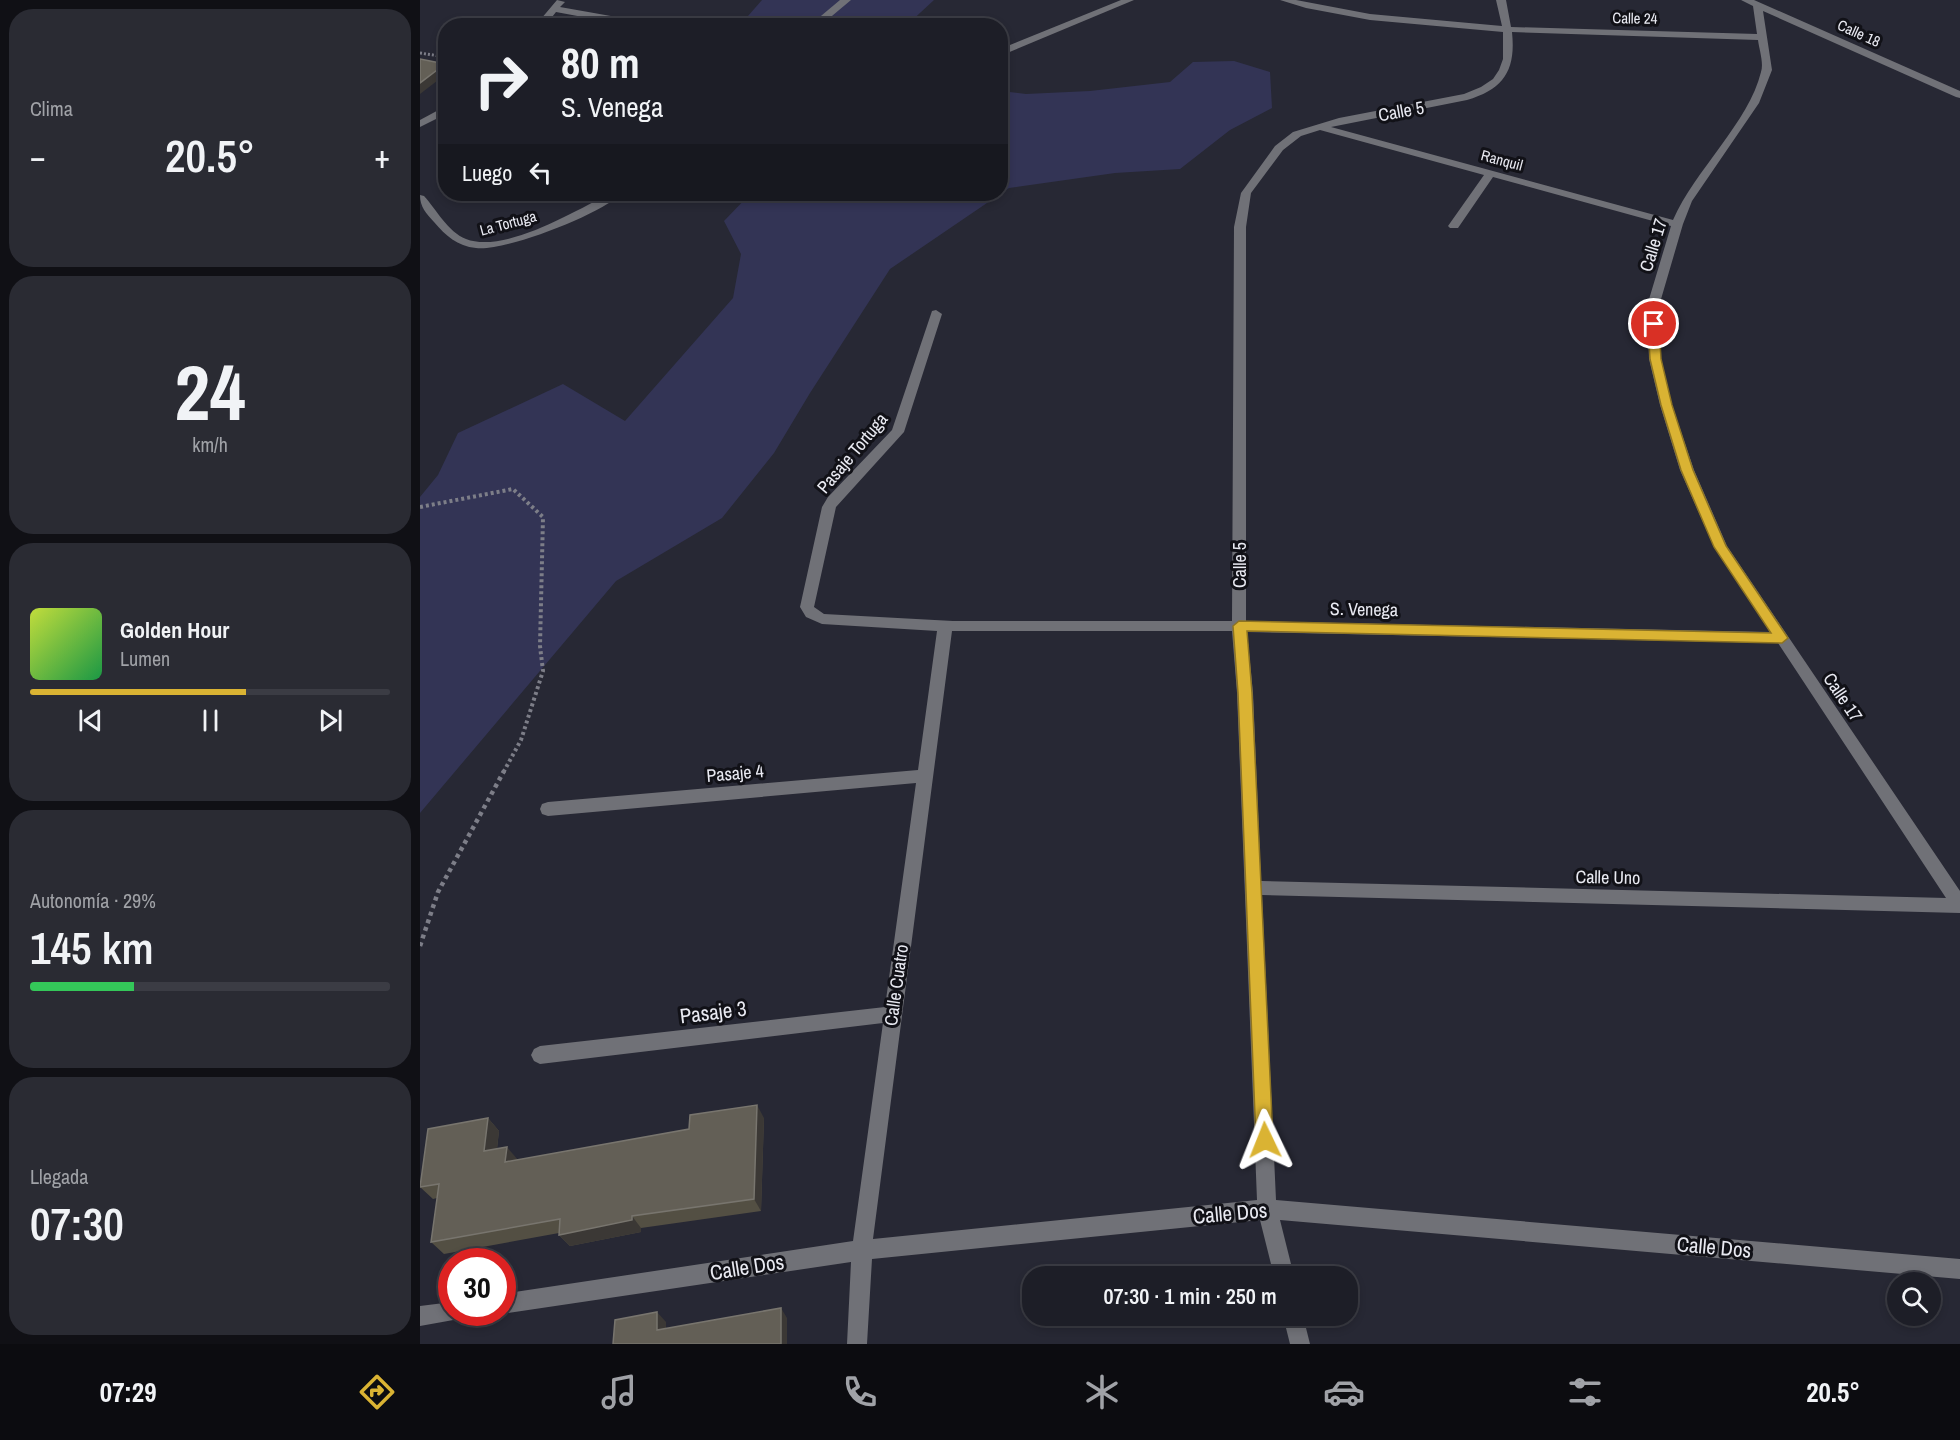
<!DOCTYPE html>
<html lang="es">
<meta charset="utf-8">
<style>
:root{--surface:#1d1e27;--page:#2a2b33;--text:#f1f3f6;--muted:#a0a2a7;--line:#3b3c44;--accent:#dab333}
body{margin:0;font-family:"Archivo Narrow",sans-serif;background:var(--page);color:var(--text);height:100vh;display:flex;flex-direction:column;font-size:22px;white-space:nowrap}
*{box-sizing:border-box;margin:0}
p{font-size:20px;color:var(--muted)}
.icon{flex:none;width:33px;height:33px;fill:none;stroke:currentColor;stroke-width:2;stroke-linecap:round;stroke-linejoin:round}
.map{position:relative;flex:1;overflow:hidden}
.side{display:flex;flex-direction:column;gap:9px;padding:9px;background:#101015;width:420px}
.side>*{flex:none}
.guide{position:absolute;left:18px;top:18px;width:570px;height:183px;border-radius:24px;box-shadow:0 3px 9px #0003,0 0 0 2px var(--line);background:#1d1e27;color:var(--text);overflow:hidden}
.tools{position:absolute;left:1467px;top:1272px;display:grid;gap:12px}
.tools a{display:grid;place-items:center;width:54px;height:54px;border-radius:50%;background:var(--surface);box-shadow:0 3px 9px #0003,0 0 0 2px var(--line);font-size:30px}
.speed{position:absolute;left:18px;top:1248px;display:flex;gap:12px;font-size:30px;font-weight:700;text-align:center}
.speed>*{display:grid;place-content:center;width:78px;height:78px;border-radius:50%;background:var(--surface);box-shadow:0 3px 9px #0003,0 0 0 2px var(--line);line-height:1}
.speed .limit{border:9px solid #d22;background:#fff;color:#111}
.pin{position:absolute;display:grid;place-items:center;width:51px;height:51px;color:#fff;margin:-26px;border:3px solid #fff;border-radius:50%;box-shadow:0 2px 6px #0007}
.me{position:absolute;width:66px;margin:-33px;rotate:358deg;stroke-linejoin:round;filter:drop-shadow(0 0 4px #0008)}
.turn{display:flex;align-items:center;gap:21px;height:126px;padding:0 24px;font-size:27px}
.turn .icon{width:78px;height:78px;stroke-width:2.5}
.turn b{display:block;font-size:42px;line-height:51px}
.then{display:flex;align-items:center;height:57px;padding:0 24px;background:#0003;gap:12px;font-size:22px}
.big{font-size:45px;font-weight:600;line-height:1.1}
.side .widget{flex:1;display:flex;flex-direction:column;justify-content:center;gap:9px;min-width:0;padding:0 21px;border-radius:24px;background:var(--page)}
.side .dial{align-items:center;gap:0}
.dial b{font-size:78px;line-height:1}
.song{display:flex;align-items:center;gap:18px}
.cover{width:72px;height:72px;border-radius:9px;background:linear-gradient(135deg,hsl(70 70% 55%),hsl(140 70% 35%))}
.played{height:6px;border-radius:3px;background:linear-gradient(90deg,var(--accent) 60%,var(--line) 60%)}
.keys{display:flex;justify-content:space-around;direction:ltr}
.heat{display:flex;justify-content:space-between;align-items:center;font-size:33px;direction:ltr}
.charge{height:9px;border-radius:4px;background:linear-gradient(90deg,#34c759 29%,var(--line) 0)}
.trip{position:absolute;left:602px;top:1266px;width:336px;height:60px;border-radius:24px;background:var(--surface);box-shadow:0 3px 9px #0003,0 0 0 2px var(--line);font-weight:600;line-height:60px;text-align:center}
.tab-bar{display:flex;height:96px;justify-content:space-around;align-items:center;background:#0c0c10;color:var(--muted)}
.tab-bar .icon{width:42px;height:42px}
.tab-bar .selected{color:var(--accent)}
.tab-bar b{font-size:27px;color:var(--text)}
main{display:flex;flex:1;min-height:0}
.map>svg:first-child{display:block}
.green{fill:#333455}
.lines{fill:none;stroke-linecap:round;stroke-linejoin:round}
.path-far2{stroke:#7d7e88;stroke-width:3;stroke-dasharray:2 2;stroke-linecap:butt}
.path-far1{stroke:#7d7e88;stroke-width:4;stroke-dasharray:3 3;stroke-linecap:butt}
.path{stroke:#7d7e88;stroke-width:4.5;stroke-dasharray:4 4;stroke-linecap:butt}
.minor{fill:#707177;fill-rule:evenodd}
.wall{fill:#534f43}
.shaded-wall{fill:#3b3835}
.building{fill:#635f56;stroke:#78756e;stroke-width:1.5}
.route{fill:#dab333;stroke:#8e7421;stroke-width:1.5}
.labels{text-anchor:middle;dominant-baseline:central;stroke-width:6;stroke-linejoin:round;paint-order:stroke}
.far-street-label{font-size:15px;fill:#e9eaf2;stroke:#111117}
.street-label{font-size:18px;fill:#e9eaf2;stroke:#111117}
.near-street-label{font-size:21px;fill:#e9eaf2;stroke:#111117}
</style>
<main>
<section class="side">
<div class="widget"><p>Clima</p>
<div class="heat"><a>−</a><b class="big">20.5°</b><a>+</a></div>
</div>
<div class="widget dial"><b>24</b><p>km/h</p></div>
<div class="widget">
<div class="song"><i class="cover"></i><div><b>Golden Hour</b><p>Lumen</p></div></div>
<div class="played"></div>
<div class="keys"><svg class="icon" aria-label="previous" viewBox="0 0 24 24"><path d="M18 5L8 12l10 7zM5 5v14"/></svg><svg class="icon" aria-label="pause" viewBox="0 0 24 24"><path d="M8 5v14M16 5v14"/></svg><svg class="icon" aria-label="next" viewBox="0 0 24 24"><path d="M6 5l10 7-10 7zM19 5v14"/></svg></div>
</div>
<div class="widget"><p>Autonomía · 29%</p><b class="big">145 km</b><div class="charge"></div></div>
<div class="widget"><p>Llegada</p><b class="big">07:30</b></div>
</section>
<div class="map">
<svg width="1540" height="1344" viewBox="0 0 1540 1344">
<rect width="100%" height="100%" fill="#272834"/>
<g class="green">
<path d="M342,0H514L487,25H332L328,16Z"/>
<path d="M814,61L850,72L852,108L810,130L760,169L695,173L589,188L470,269L390,393L354,453L302,518L196,581L0,813V497L18,475L38,433L143,384L205,421L313,298L321,254L304,221L330,194H580L581,91L606,94L670,91L750,82L773,62Z"/>
</g>
<g class="lines">
<path class="path-far2" d="M0,53L26,57"/>
<path class="path-far1" d="M0,507L93,489L123,517L120,646L123,671L101,740L83,773"/>
<path class="path" d="M0,946L18,892L84,771"/>
<g class="minor">
<path d="M137,0L145,2L140,7L219,21L224,24L211,26L136,12L125,26H115Z"/>
<path d="M420,0H431L400,26H389Z"/>
<path d="M701,0H714L580,56V49Z"/>
<path d="M860,0H876L950,14L1082,26L1076,0H1086L1091,27L1337,34L1333,6L1321,0H1334L1540,91V98L1536,97L1343,11L1352,70L1339,103L1272,201L1263,224L1239,306L1241,359L1252,405L1274,470L1307,546L1540,891V913L842,895L856,1200L1540,1259V1279L860,1220L874,1276H854L840,1220L452,1259L447,1344H427L431,1262L82,1314L78,1312H82V1294L433,1241L463,1023L120,1064L114,1061L111,1055L114,1049L120,1046L465,1007L496,783L128,816L122,814L120,809L122,804L128,802L498,770L517,631L402,624L386,617L380,607L402,507L408,497L472,430L512,311L516,310L522,314L484,432L416,507L394,607L404,614L533,621H812L814,227L821,193L855,146L873,132L919,118L1044,94L1061,87L1073,79L1079,70L1083,59V32L950,20L886,8ZM1092,32L1338,40C1339,49 1344,63 1341,72C1329,122 1275,170 1253,220L911,127L1047,100C1084,89 1096,70 1092,32ZM900,130L1064,175L1028,226L1030,228H1038L1073,177L1251,226L1227,306L1229,359L1240,405L1260,470L1294,547L1350,632L826,621V227L831,193L863,150L881,136ZM532,631H812L817,693L837,1200L453,1239ZM827,632L1358,643L1526,898L841,881L833,693Z"/>
<path d="M26,106V114L0,127V120Z"/>
<path d="M189,194H201C181,214 85,252 56,248C37,246 26,236 14,222C6,213 0,207 0,195L4,196C16,209 28,232 46,239C84,254 155,211 189,194Z"/>
<path d="M32,1302V1312H42L39,1319L0,1326V1306Z"/>
<path d="M863,1316H883L890,1344H870Z"/>
</g>
</g>
<path class="wall" d="M68,1118L79,1131L77,1149L98,1160L344,1118L341,1211L221,1228V1232L150,1246L139,1235V1233L24,1254L11,1242L17,1198L13,1199L0,1187Z"/>
<g class="shaded-wall">
<path d="M25,64L26,74L0,94V83Z"/>
<path d="M337,1105L344,1118L341,1211L334,1199Z"/>
<path d="M68,1118L79,1131L75,1164L64,1151Z"/>
<path d="M87,1147L98,1160L85,1162Z"/>
<path d="M212,1216L221,1228V1232L150,1246L139,1235Z"/>
<path d="M361,1308L367,1318V1344H361Z"/>
<path d="M237,1312L246,1322V1339L237,1330Z"/>
</g>
<g class="building">
<path d="M0,59L25,64L0,83Z"/>
<path d="M337,1105L334,1199L212,1216V1220L139,1235L140,1219L11,1242L19,1184L0,1187L8,1129L68,1118L64,1151L87,1147L85,1162L269,1129L270,1115Z"/>
<path d="M361,1308V1344H193L195,1320L237,1312V1330Z"/>
</g>
<path class="route" d="M1234,320L1239,324L1241,359L1252,405L1273,470L1306,546L1368,638L1362,643L827,631L832,693L853,1140L851,1146L845,1148L839,1146L836,1140L818,693L813,626L819,621L1351,633L1294,547L1261,470L1241,405L1230,359L1228,324Z"/>
<g class="labels">
<g class="far-street-label">
<text transform="translate(1215 18) rotate(1)">Calle 24</text>
<text transform="translate(1439 33) rotate(24)">Calle 18</text>
<text transform="translate(1082 160) rotate(15)">Ranquil</text>
<text transform="translate(88 223) rotate(-15)">La Tortuga</text>
</g>
<g class="street-label">
<text transform="translate(981 111) rotate(-10)">Calle 5</text>
<text transform="translate(1233 245) rotate(-73)">Calle 17</text>
<text transform="translate(432 453) rotate(-50)">Pasaje Tortuga</text>
<text transform="translate(819 565) rotate(-90)">Calle 5</text>
<text transform="translate(944 609) rotate(1)">S. Venega</text>
<text transform="translate(1423 697) rotate(56)">Calle 17</text>
<text transform="translate(315 773) rotate(-5)">Pasaje 4</text>
<text transform="translate(1188 877) rotate(1)">Calle Uno</text>
<text transform="translate(476 985) rotate(-82)">Calle Cuatro</text>
</g>
<g class="near-street-label">
<text transform="translate(293 1012) rotate(-7)">Pasaje 3</text>
<text transform="translate(810 1213) rotate(-5)">Calle Dos</text>
<text transform="translate(1294 1247) rotate(5)">Calle Dos</text>
<text transform="translate(327 1267) rotate(-9)">Calle Dos</text>
</g>
</g>
</svg>
<div class="tools">
<a><svg class="icon" aria-label="search" viewBox="0 0 24 24"><circle cx="10" cy="10" r="6"/><path d="M15 15l6 6"/></svg></a>
</div>
<div class="speed"><div class="limit">30</div></div>
<div class="pin" style="left:1234px;top:324px;background:#d93025"><svg class="icon" aria-label="arrive" viewBox="0 0 24 24"><path d="M6 21V4h12l-3 4 3 4H6"/></svg></div>
<svg class="me" style="left:845px;top:1140px" viewBox="-20 -20 40 40"><path d="M0-17L14 15 0 8-14 15z" fill="#dab333" stroke="#fff" stroke-width="4"/></svg>
<div class="trip">07:30 · 1 min · 250 m</div>
<div class="guide">
<div class="turn"><svg class="icon" aria-label="right" viewBox="0 0 24 24"><path d="M7 20v-9h11M14 6l5 5-5 5"/></svg><div><b>80 m</b>S. Venega</div></div>
<div class="then">Luego<svg class="icon" aria-label="left" viewBox="0 0 24 24"><path d="M17 20v-9H6M10 6l-5 5 5 5"/></svg></div>
</div>
</div>
</main>
<nav class="tab-bar">
<b>07:29</b>
<svg class="icon selected" aria-label="directions" viewBox="0 0 24 24"><path d="M12 3l9 9-9 9-9-9zM9 14v-3h6M13 9l2 2-2 2"/></svg>
<svg class="icon" aria-label="music" viewBox="0 0 24 24"><path d="M9 18V5l10-2v13"/><circle cx="6" cy="18" r="3"/><circle cx="16" cy="16" r="3"/></svg>
<svg class="icon" aria-label="phone" viewBox="0 0 24 24"><path d="M5 4h4l2 5-3 2q2 4 5 5l2-3 5 2v4C11 20 4 13 5 4z"/></svg>
<svg class="icon" aria-label="climate" viewBox="0 0 24 24"><path d="M12 3v18M4 7l16 10M4 17L20 7"/></svg>
<svg class="icon" aria-label="car" viewBox="0 0 24 24"><path d="M5 17H2v-5l4-1 3-4h7l3 4 3 1v5h-3M9 17h6M6 11h13"/><circle cx="7" cy="17" r="2"/><circle cx="17" cy="17" r="2"/></svg>
<svg class="icon" aria-label="filters" viewBox="0 0 24 24"><path d="M4 7h16M4 17h16"/><circle cx="9" cy="7" r="2"/><circle cx="15" cy="17" r="2"/></svg>
<b>20.5°</b>
</nav>
